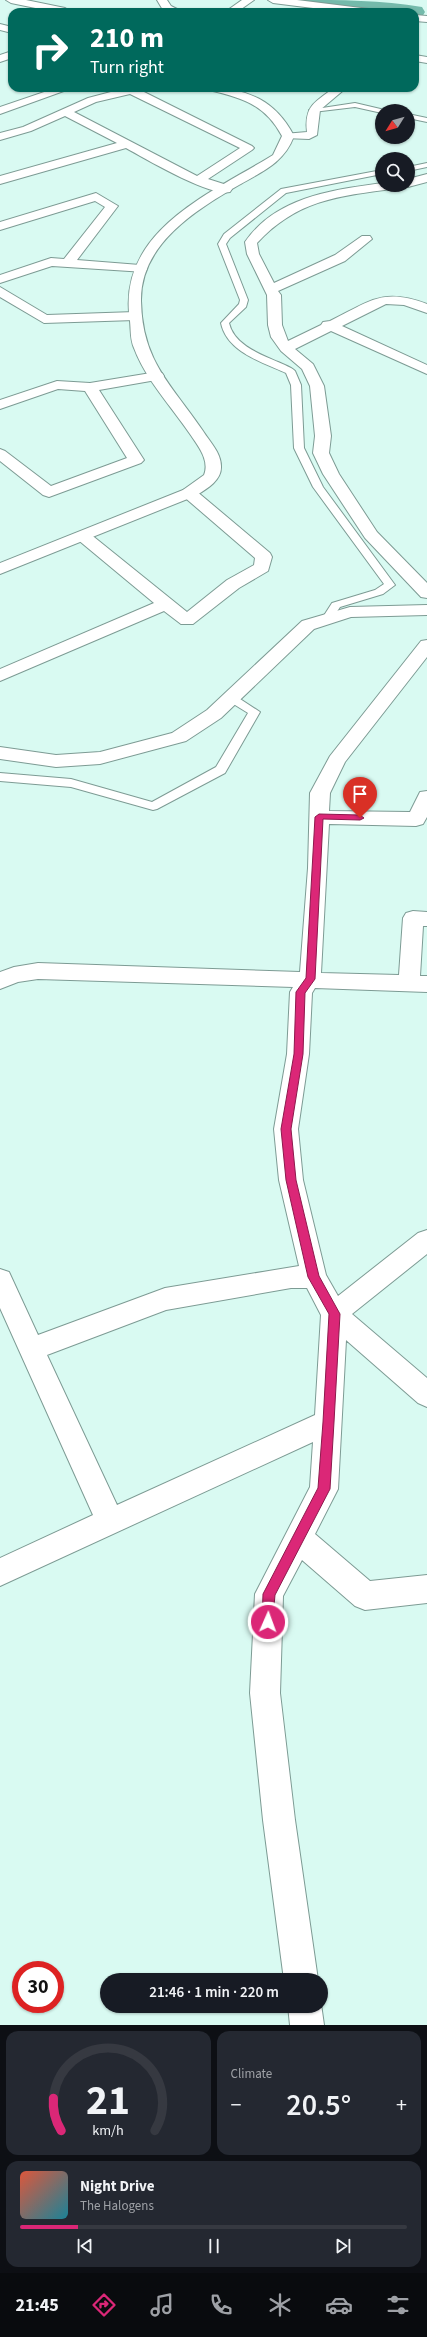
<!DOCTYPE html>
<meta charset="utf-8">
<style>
:root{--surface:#171b24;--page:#242831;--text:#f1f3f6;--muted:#9ea1a6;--line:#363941;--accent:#db2777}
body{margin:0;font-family:"Source Sans 3",sans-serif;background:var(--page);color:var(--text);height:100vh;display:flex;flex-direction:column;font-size:15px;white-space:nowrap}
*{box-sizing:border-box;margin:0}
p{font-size:13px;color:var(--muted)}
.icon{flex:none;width:22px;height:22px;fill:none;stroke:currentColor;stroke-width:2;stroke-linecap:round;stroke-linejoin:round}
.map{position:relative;height:2025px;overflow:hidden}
.panel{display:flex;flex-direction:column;gap:6px;padding:6px;background:#0d0f14;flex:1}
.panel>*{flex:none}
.top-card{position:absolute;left:8px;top:8px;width:411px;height:84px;border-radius:12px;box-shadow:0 1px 3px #0004;background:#00695c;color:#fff;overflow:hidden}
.needle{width:26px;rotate:233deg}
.fabs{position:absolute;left:375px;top:104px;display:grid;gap:8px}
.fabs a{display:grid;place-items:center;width:40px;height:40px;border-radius:50%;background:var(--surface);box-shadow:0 1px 3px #0004;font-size:20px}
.speed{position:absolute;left:12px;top:1961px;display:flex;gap:8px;font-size:20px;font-weight:700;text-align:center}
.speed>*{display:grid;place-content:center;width:52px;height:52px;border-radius:50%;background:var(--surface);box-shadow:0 1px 3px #0004;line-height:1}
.speed .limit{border:6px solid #d22;background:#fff;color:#111}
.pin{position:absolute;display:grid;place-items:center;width:34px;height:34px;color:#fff;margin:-41px -17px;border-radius:50% 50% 50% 0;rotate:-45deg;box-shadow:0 0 4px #0007}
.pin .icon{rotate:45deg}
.me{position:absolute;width:44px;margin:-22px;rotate:2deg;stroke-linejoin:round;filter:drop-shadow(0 0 3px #0008)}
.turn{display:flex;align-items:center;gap:14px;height:84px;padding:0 16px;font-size:18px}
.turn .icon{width:52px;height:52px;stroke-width:2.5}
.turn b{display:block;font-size:28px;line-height:34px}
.big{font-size:30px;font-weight:600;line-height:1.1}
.panel .widget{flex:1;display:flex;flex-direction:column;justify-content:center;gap:6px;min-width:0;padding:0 14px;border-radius:12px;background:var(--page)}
.panel .dial{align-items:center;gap:0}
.dial svg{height:104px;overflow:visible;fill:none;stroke:var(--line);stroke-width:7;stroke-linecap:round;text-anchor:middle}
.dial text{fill:var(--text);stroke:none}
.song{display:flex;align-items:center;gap:12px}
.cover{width:48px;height:48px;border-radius:6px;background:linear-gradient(135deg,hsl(10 70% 55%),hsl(190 70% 35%))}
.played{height:4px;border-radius:2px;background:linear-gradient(90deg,var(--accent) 15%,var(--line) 15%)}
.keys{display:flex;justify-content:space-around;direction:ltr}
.heat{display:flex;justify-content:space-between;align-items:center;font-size:22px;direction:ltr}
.panel .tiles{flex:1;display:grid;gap:6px;grid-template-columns:1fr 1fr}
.widget:last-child{grid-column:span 2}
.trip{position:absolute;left:100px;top:1973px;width:228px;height:40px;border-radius:20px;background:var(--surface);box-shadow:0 1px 3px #0004;font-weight:600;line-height:40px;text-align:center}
.tab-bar{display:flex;height:64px;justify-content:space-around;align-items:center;background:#090b0e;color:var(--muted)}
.tab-bar .icon{width:28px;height:28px}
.tab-bar .current{color:var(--accent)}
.tab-bar b{font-size:18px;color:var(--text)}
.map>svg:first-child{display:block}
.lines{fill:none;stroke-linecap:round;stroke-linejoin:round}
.river{fill:#74baab;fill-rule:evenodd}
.service-casing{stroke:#7d9b94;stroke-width:2}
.minor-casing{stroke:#7d9b94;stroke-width:2}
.tertiary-casing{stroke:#7d9b94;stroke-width:2}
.primary-casing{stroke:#7d9b94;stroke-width:2}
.service{fill:#fff;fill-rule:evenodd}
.minor{fill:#fff;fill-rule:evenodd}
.tertiary{fill:#fff;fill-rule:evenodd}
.primary{fill:#fff;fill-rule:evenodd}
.route{fill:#db2777;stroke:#8e194d}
</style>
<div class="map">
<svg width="427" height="2025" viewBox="0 0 427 2025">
<rect width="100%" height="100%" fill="#d9faf2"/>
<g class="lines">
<path class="river" d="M300,0C340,0 382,0 422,7L425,12L422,17L415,19V12C378,12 340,14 303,5Z"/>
<defs>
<g id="service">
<path d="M355,103L389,111L382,113L355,107L313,112L309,110Z"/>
<path d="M408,114L427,118V122L408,118Z"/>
<path d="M427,163V167L408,171V167Z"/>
<path d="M382,170V174L286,193L230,238L226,244L248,300L246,307L229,323C234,345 260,354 278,362C284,365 291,367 295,371L301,385L304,448L323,487L395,585L383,594L340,607L332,619L328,620L323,617L332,603L375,590L384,584L313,487L294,448L291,385L286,373C262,362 227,352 221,323L239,304L240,300L218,244L224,234L281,189Z"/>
<path d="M231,693L260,712L225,773L157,809L153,810L71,787L0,781V773L71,779L152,802L216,767L248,713L227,700L225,697L227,694Z"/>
</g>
<g id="minor">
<path d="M6,0H26L65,8L70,11L55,12L11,3Z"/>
<path d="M157,0H167L171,6L183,12L163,10Z"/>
<path d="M268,0H297L369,9L374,12H345L273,3Z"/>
<path d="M415,15L427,16V22L415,21Z"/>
<path d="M0,24L12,27V33L0,30Z"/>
<path d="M12,51V58L0,62V55Z"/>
<path d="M126,88H136L252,146L254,148L252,150L208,179L230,186L232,189L230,192C210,197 146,159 126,148L0,184V176L117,143L65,116L31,131L0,140V133L23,127L88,98ZM130,94L240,148L197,176L74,112L96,102Z"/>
<path d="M334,88H346L320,110L317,135L309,139L284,138L282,136L284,134L307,132C304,106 315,102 334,88Z"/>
<path d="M427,174V182L408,187L403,185H408V179Z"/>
<path d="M382,183V185H399L393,189C338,196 297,200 257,243L259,254L274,283L335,255L362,236H370L372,239L345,261L278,291L281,295L282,325L288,341L321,325L323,322L330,321C369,302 382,287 427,304V313L404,305L386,304L342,326L427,365V374L331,331L295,349L313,364L324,386L331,436L329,453L339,474L377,532L427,583V598L421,597L365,538L323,474L313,453L315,436L310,386L302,369L281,351L271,337L268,325L267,295L247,254L245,242C276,197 332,190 382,183Z"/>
<path d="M96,193L118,206L77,260L140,265L147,269L145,272L52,266L0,283V275L51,258L64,259L105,207L95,201L0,230V222Z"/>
<path d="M0,287L47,315L135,312L142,316L135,320L44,323L0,297Z"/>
<path d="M157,372L162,373L164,376L162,379L99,390L144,460L141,463L49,497L43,495L0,461V449L5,451L51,486L127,458L85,391L58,389L0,409V400L57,381L90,383Z"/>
<path d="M189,488L195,490L270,553L272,557L268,571L239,588L193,624H181L164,611L0,681V669L154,603L77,539L75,536L77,533H89L187,612L227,580L254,565L255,558L183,496L181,493L183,490Z"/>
<path d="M427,605V615L351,617L314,629L221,718L186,741L100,764L56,767L0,759V747L56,755L100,752L172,733L207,710L302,621L350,607Z"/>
<path d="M427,640V657L345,762L330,793L329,811L410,812L420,792L427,791V817L423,824L416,826L329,824L321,973L399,975L403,918L406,913L413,911L427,912V926H423L420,976H427V992L315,988L312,993L309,1054L298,1129L303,1180L326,1275L338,1296L418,1233L427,1230V1254L352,1314L427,1378V1407L418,1403L346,1340L338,1489L315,1534L370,1581L427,1575V1603L365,1610L355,1606L302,1560L283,1596L280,1693L295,1820L318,1980H284L263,1820L250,1693L255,1594L310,1487L313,1442L0,1586V1558L93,1515L0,1308V1269L9,1272L38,1335L165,1288L299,1266L279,1180L274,1129L287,1054L290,992L293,987L38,979L18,982L0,989V972L14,967L38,963L300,972L308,868L310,793L330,756L421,641ZM291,1288H307L321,1315L315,1415L117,1505L47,1355L166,1310Z"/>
<path d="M321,2004L324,2025H290L288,2006H321Z"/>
</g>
<g id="tertiary">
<path d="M56,88H72L0,114V107Z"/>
<path d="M208,88C247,88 275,100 294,136C284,163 263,171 239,185C196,210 140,244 141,301C142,362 172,385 203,431C210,442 221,453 221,466C222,481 205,490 195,496L0,574V563L183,490L204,475C210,460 198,446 190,434C171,406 146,380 134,348C130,339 131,330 130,321C116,231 210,194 273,155L282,136C265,104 242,98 209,90Z"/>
</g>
<g id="primary">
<path d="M242,0H254L237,12H225Z"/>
<path d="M415,55L427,57V63L415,61Z"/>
</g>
</defs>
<use href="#service" class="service-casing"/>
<use href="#minor" class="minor-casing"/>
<use href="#tertiary" class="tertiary-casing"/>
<use href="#primary" class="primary-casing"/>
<use href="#service" class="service"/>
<use href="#minor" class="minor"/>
<use href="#tertiary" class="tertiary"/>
<use href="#primary" class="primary"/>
</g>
<path class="route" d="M319,814L360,815L364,818L360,820L323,819L315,979L305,993L303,1054L291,1129L296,1180L319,1276L340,1314L334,1422L330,1489L275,1595L272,1627L268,1628L264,1627L262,1622L263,1594L318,1488L323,1422L329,1314L308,1277L286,1180L281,1129L294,1054L296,992L306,978L315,817Z"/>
</svg>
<div class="fabs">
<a><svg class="needle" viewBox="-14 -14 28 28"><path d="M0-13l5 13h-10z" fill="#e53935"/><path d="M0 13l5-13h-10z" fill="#9ea1a6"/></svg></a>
<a><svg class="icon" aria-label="search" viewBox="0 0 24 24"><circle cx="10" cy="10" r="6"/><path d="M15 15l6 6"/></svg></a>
</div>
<div class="speed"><div class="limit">30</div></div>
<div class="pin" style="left:360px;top:818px;background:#d93025"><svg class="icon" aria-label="arrive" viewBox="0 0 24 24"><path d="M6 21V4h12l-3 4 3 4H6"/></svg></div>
<svg class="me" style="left:268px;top:1622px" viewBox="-20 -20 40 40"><circle r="17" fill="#db2777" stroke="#fff" stroke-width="3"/><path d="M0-11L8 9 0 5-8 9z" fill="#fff"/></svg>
<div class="trip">21:46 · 1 min · 220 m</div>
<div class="top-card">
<div class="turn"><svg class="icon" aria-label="right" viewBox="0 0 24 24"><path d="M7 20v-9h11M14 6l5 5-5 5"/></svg><div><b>210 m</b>Turn right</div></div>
</div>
</div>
<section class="panel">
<div class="tiles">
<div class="widget dial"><svg viewBox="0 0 100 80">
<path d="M14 69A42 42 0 1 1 86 69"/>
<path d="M14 69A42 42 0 0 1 8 44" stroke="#db2777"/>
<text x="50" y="56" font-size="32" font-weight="700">21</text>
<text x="50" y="72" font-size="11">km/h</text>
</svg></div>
<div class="widget"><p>Climate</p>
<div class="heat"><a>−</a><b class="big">20.5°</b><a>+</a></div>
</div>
<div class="widget">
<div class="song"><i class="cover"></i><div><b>Night Drive</b><p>The Halogens</p></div></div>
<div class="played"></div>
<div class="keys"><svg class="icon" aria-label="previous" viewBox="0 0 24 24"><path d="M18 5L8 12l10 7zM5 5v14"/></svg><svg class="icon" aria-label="pause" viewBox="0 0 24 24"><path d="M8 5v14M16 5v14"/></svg><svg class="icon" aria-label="next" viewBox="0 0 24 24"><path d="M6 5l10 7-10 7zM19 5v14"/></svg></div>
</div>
</div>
</section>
<nav class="tab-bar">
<b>21:45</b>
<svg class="icon current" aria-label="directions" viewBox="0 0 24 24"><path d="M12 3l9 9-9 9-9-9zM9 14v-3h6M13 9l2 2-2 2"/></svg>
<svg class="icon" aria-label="music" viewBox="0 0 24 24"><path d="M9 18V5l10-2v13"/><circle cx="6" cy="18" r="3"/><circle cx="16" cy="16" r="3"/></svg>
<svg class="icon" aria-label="phone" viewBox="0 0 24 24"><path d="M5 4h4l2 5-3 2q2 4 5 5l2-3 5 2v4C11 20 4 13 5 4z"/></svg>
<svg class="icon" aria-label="climate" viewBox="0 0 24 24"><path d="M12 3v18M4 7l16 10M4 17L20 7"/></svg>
<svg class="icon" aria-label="car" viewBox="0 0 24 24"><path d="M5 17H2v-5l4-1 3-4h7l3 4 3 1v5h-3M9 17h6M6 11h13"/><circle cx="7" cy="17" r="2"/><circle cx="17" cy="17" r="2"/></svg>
<svg class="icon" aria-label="filters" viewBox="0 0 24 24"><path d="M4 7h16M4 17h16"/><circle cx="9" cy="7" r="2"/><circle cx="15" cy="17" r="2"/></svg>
</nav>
